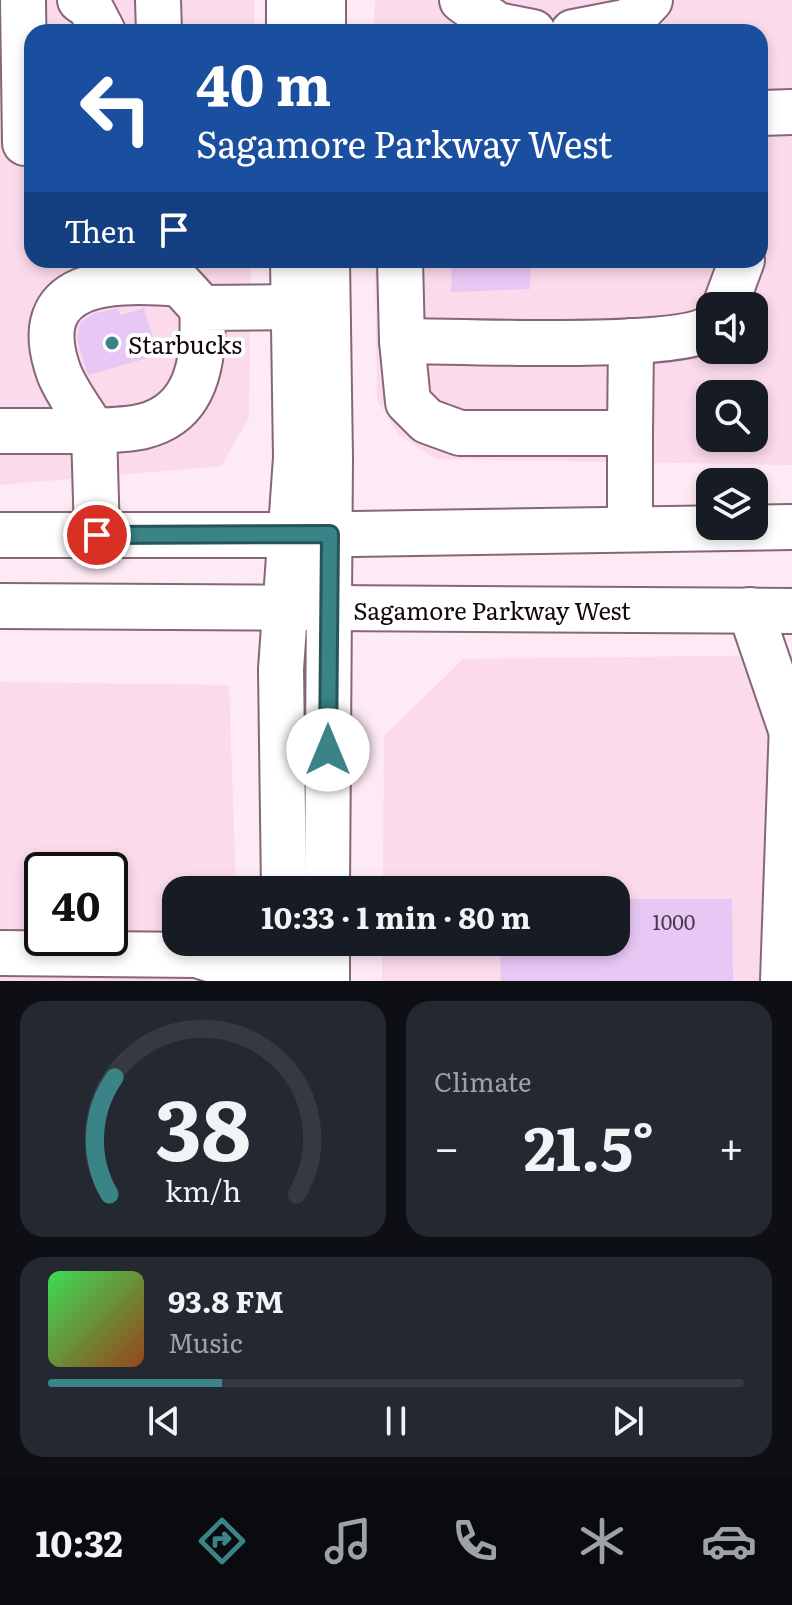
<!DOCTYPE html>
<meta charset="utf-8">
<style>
:root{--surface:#171b24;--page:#242831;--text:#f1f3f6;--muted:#9ea1a6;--line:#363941;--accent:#3a8386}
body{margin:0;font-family:Literata,serif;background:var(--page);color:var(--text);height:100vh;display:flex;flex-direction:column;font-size:30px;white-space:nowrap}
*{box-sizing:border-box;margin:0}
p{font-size:26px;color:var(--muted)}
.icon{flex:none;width:44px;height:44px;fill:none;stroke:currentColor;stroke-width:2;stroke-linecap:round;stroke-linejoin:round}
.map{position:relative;height:981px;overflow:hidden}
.details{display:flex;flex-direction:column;gap:20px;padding:20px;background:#0d0f14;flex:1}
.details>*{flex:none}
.guide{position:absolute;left:24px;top:24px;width:744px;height:244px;border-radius:24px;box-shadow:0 4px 12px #0003;background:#1a4fa0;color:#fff;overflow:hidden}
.tools{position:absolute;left:696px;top:292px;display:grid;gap:16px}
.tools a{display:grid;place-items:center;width:72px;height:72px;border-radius:16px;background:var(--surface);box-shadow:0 4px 12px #0003;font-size:40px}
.speed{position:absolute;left:24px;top:852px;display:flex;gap:16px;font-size:40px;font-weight:700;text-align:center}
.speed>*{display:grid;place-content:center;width:104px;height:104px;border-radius:50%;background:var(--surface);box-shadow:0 4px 12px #0003;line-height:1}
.speed .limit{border:4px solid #111;border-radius:12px;background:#fff;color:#111}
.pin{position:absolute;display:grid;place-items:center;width:68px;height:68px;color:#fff;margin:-34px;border:4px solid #fff;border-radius:50%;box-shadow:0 2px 8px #0007}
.me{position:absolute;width:88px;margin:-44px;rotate:0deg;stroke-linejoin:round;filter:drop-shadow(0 0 6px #0008)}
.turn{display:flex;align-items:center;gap:28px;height:168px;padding:0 40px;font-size:36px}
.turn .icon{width:104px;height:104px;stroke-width:2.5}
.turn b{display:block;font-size:56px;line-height:68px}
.then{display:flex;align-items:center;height:76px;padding:0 40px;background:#0003;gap:16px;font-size:30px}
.big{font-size:60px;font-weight:700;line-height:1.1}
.details .tile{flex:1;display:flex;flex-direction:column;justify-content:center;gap:12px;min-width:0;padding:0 28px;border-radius:24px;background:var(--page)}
.details .dial{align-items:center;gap:0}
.dial svg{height:208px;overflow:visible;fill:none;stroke:var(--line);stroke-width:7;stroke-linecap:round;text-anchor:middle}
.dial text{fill:var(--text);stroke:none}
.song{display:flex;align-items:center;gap:24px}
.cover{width:96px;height:96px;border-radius:12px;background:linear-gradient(135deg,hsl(130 70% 55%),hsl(20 70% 35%))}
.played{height:8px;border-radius:4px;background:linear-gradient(90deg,var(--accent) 25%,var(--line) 25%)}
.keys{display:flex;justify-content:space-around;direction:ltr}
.heat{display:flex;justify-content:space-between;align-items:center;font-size:44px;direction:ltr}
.details .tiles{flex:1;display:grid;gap:20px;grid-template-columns:1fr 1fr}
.tile:last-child{grid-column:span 2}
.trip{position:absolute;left:162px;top:876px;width:468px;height:80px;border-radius:24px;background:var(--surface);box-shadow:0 4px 12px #0003;font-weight:700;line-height:80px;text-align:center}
.tab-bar{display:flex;height:128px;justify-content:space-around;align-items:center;background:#090b0e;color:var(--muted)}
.tab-bar .icon{width:56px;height:56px}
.tab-bar .current{color:var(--accent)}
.tab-bar b{font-size:36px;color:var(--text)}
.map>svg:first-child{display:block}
.built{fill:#fbdaeb;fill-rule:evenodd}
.building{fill:#e7c8f4}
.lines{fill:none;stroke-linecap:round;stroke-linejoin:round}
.minor-casing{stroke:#856777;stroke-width:48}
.highway-casing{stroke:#856777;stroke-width:48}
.minor{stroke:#fff;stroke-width:44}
.highway{stroke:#fff;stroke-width:44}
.route-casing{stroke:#265557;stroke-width:20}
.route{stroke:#3a8386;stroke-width:14}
.poi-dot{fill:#3a8386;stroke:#fff;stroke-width:3}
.labels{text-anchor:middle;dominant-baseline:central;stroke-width:8;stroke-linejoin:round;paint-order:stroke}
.number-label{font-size:20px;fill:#473847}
.poi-label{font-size:24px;fill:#12080d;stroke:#fff;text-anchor:start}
.street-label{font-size:24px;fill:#12080d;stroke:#fff}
</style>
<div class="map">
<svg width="792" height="981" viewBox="0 0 792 981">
<rect width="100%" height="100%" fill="#feeaf4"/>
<g class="built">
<path d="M0,0H254V32H32V260H251L249,418L221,466L0,485Z"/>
<path d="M375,0H792V465L436,459L399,435L377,400L375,260H760V32H373ZM710,306H754V350H710ZM710,394H754V438H710Z"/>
<path d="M792,655V981H382V942H616V890H383L384,736L463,659Z"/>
<path d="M0,682L229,685L236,890H176V942H237L238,981H0ZM42,870H110V938H42Z"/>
</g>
<g class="building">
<path d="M452,260H531L530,289L451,292Z"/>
<path d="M118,308L120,315L144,308L158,355L88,375L77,340L80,324L92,314Z"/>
<path d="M616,899H732L733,981H501L500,942H616Z"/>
</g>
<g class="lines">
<defs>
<g id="minor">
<path d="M23,0L25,143"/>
<path d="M80,0L90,7L103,32"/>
<path d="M158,0L159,32"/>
<path d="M289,0V32"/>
<path d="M323,0V32"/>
<path d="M462,0L497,25L533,32"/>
<path d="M573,32L630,21L650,0"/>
<path d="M760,113L792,112"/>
<path d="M327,260L330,458L327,890"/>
<path d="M400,260L402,341L408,402L427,421L460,433H630V529"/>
<path d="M725,306L742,260"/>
<path d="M402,341C458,341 672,351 710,328"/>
<path d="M0,431H94"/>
<path d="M94,431C82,413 67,393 59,373C25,278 114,278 180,284L202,308"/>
<path d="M630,433L631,341"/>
<path d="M97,535L94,431C110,430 129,430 144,426C199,412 205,356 202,308L300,307"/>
<path d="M750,610L790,727"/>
<path d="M284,890L281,669L296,458L293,260"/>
<path d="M0,953L197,955L277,981"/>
<path d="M284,981V942"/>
<path d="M327,981V942"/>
<path d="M783,981L792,723"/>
</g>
<g id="highway">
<path d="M0,535H291L792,527"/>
<path d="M0,606L792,611"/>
</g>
</defs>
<use href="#minor" class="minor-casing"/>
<use href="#highway" class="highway-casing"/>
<use href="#minor" class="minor"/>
<use href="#highway" class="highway"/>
</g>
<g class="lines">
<defs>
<path id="route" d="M97,535L330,534L328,750"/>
</defs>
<use href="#route" class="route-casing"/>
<use href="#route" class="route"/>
</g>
<circle class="poi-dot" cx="112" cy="343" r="8"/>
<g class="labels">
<g class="number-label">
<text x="674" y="921">1000</text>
</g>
<g class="poi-label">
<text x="128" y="343">Starbucks</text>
</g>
<g class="street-label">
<text x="492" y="609">Sagamore Parkway West</text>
</g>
</g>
</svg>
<div class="tools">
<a><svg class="icon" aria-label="sound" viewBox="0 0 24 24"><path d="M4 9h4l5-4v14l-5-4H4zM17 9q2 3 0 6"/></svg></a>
<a><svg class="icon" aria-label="search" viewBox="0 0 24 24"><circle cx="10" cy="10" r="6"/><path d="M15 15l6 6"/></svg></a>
<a><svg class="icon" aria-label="layers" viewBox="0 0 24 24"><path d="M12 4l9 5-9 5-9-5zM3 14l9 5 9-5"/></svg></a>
</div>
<div class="speed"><div class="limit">40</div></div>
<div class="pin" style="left:97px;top:535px;background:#d93025"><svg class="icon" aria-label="arrive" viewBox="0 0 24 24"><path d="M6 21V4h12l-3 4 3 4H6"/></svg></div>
<svg class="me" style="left:328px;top:750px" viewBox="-20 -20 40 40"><circle r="19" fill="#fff"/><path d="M0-13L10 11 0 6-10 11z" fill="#3a8386"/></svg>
<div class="trip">10:33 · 1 min · 80 m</div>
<div class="guide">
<div class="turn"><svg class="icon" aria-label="left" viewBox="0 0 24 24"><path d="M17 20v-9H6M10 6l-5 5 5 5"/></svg><div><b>40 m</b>Sagamore Parkway West</div></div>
<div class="then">Then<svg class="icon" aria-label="arrive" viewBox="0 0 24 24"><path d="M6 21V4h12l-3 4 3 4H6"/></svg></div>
</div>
</div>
<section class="details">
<div class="tiles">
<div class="tile dial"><svg viewBox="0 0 100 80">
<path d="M14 69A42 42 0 1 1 86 69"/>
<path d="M14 69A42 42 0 0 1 16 24" stroke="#3a8386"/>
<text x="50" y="56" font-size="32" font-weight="700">38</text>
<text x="50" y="72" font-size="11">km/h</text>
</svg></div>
<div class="tile"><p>Climate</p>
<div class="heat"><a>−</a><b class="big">21.5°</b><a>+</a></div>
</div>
<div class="tile">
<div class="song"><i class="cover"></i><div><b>93.8 FM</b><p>Music</p></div></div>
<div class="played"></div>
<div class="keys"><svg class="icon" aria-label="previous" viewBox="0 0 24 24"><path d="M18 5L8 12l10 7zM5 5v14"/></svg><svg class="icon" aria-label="pause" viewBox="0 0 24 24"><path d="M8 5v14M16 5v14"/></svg><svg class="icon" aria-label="next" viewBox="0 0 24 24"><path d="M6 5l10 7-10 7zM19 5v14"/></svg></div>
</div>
</div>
</section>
<nav class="tab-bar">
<b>10:32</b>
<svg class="icon current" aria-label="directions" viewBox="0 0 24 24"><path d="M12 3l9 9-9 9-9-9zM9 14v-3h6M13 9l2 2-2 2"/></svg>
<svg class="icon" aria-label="music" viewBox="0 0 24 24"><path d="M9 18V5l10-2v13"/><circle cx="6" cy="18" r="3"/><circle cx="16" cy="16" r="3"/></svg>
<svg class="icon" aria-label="phone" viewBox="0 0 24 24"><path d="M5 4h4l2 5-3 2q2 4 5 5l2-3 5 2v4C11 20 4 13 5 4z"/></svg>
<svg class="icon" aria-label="climate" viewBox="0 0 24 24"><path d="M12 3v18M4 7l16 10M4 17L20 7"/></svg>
<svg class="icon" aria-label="car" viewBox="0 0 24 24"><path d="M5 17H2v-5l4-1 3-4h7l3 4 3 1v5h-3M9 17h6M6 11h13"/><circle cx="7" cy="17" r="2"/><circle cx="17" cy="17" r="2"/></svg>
</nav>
